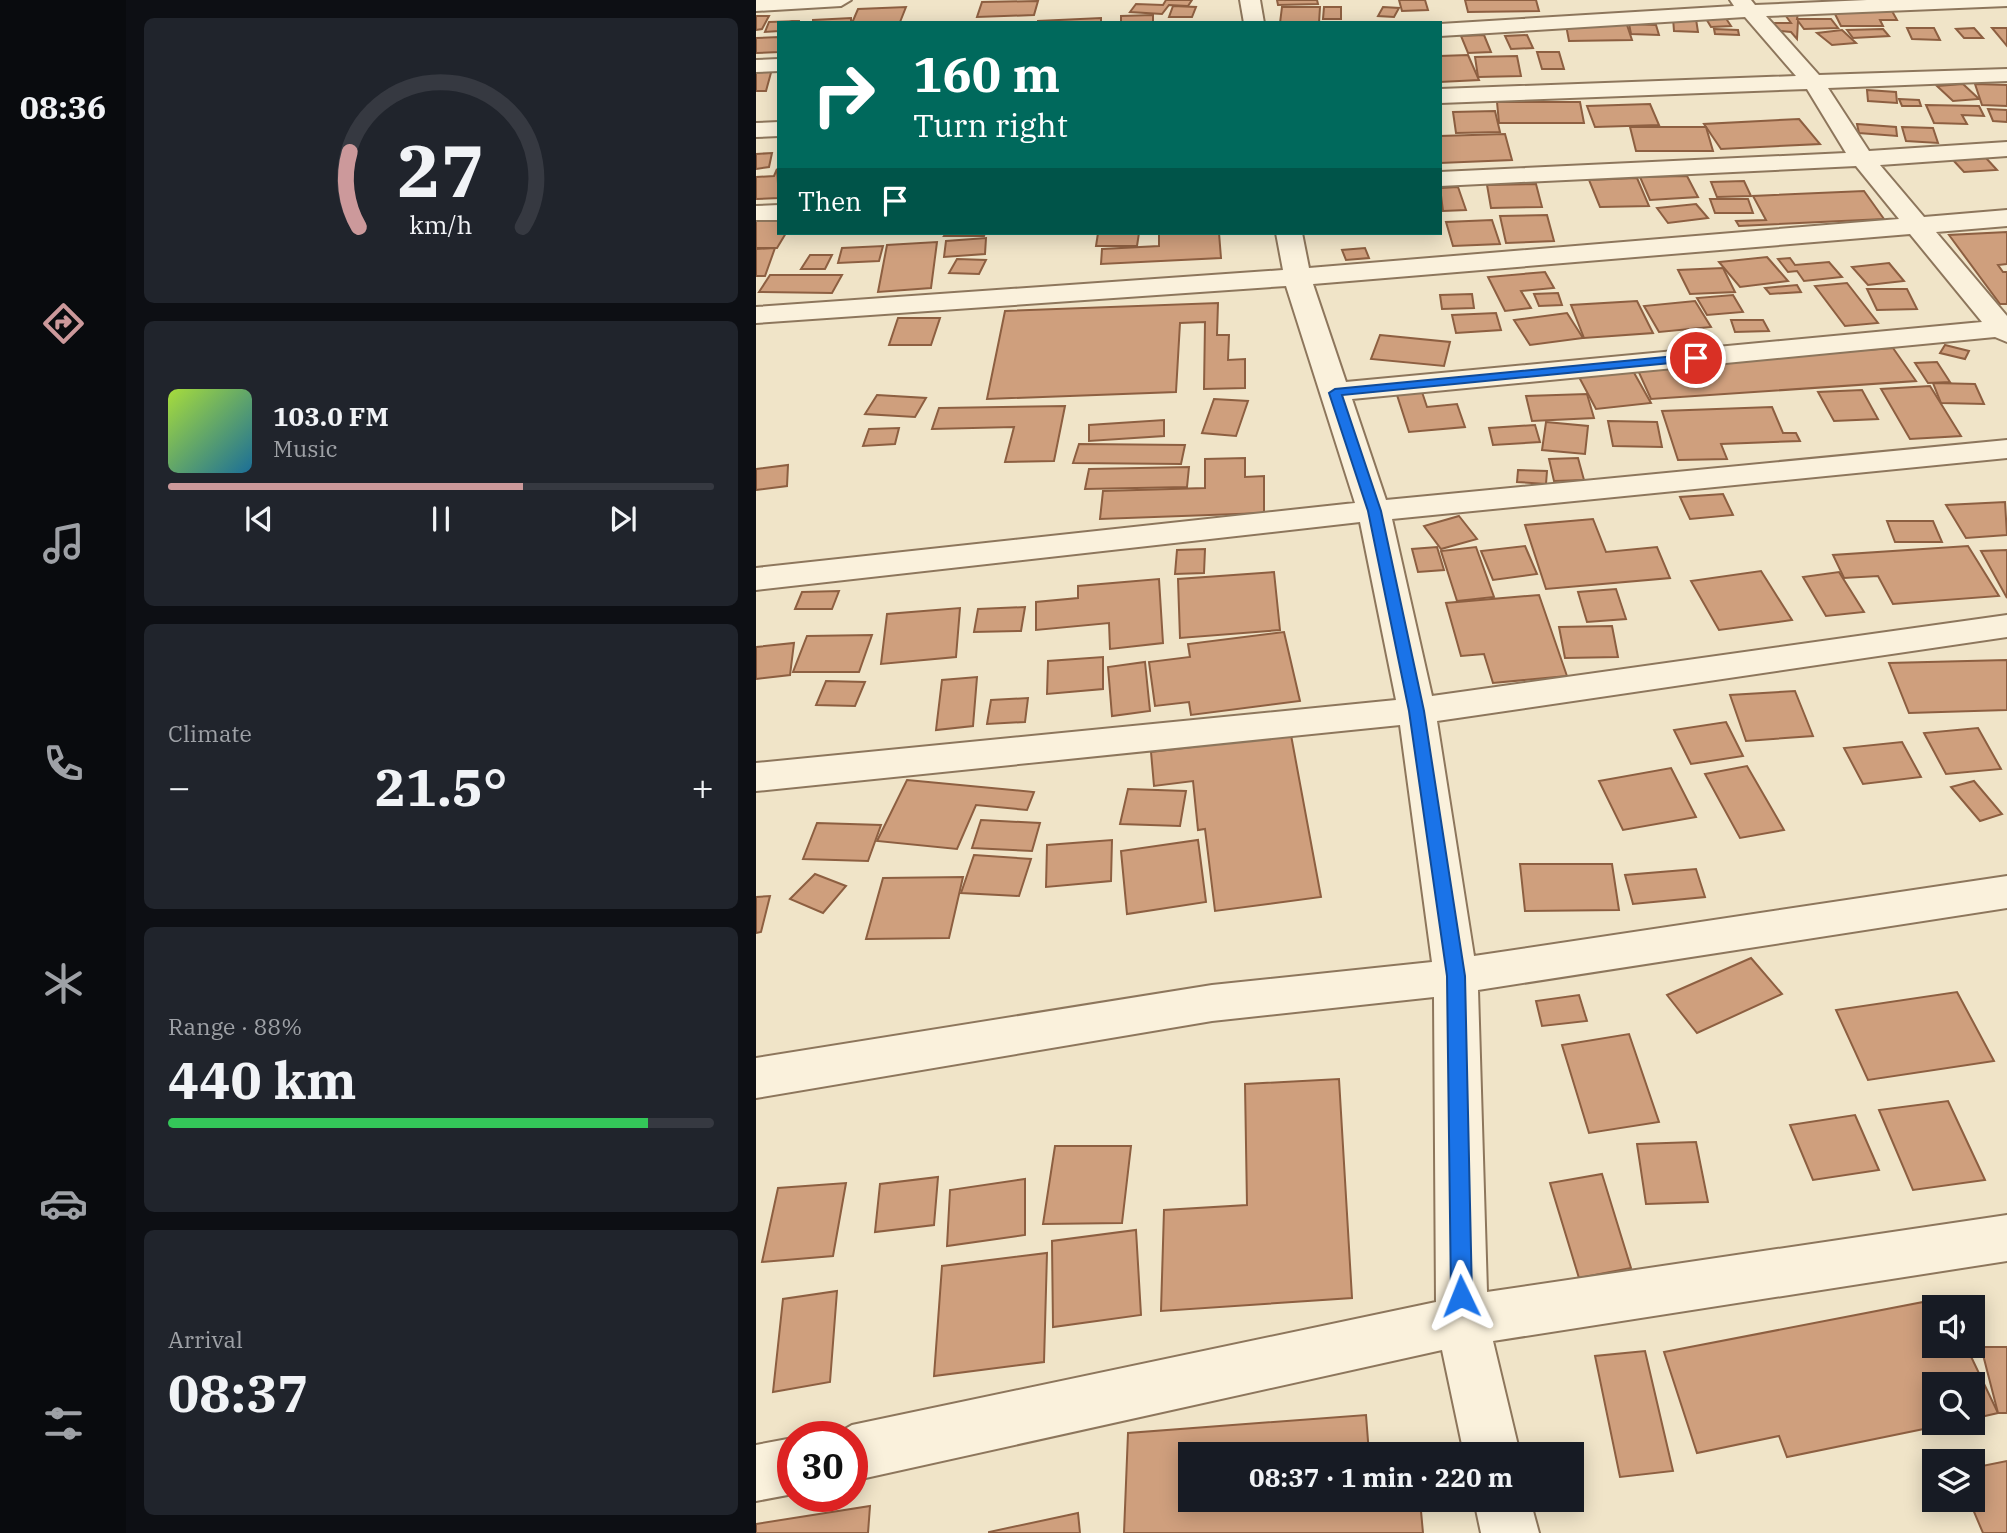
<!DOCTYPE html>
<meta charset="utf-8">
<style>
:root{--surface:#171b24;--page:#20242c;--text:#f1f3f6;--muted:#9ea1a6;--line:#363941;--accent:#cc999b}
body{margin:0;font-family:"IBM Plex Serif",serif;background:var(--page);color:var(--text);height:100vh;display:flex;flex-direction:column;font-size:26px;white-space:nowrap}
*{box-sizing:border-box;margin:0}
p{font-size:23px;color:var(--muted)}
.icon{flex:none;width:38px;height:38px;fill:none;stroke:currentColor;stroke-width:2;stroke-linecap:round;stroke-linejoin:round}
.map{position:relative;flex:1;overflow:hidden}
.sheet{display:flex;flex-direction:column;gap:18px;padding:18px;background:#0d0f14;width:630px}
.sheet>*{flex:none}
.hud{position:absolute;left:21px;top:21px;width:665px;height:214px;border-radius:0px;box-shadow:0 4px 18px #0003;background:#00695c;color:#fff;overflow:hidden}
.tools{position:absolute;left:1166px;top:1295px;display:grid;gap:14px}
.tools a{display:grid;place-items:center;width:63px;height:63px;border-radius:0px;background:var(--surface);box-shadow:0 4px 18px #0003;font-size:35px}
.speed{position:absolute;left:21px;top:1421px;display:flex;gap:14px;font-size:35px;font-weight:700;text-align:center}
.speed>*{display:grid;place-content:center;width:91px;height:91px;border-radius:50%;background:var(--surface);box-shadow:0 4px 18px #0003;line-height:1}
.speed .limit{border:10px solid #d22;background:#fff;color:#111}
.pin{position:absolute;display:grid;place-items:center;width:60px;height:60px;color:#fff;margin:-30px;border:4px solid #fff;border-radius:50%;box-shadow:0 2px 7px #0007}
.me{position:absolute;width:77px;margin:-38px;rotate:358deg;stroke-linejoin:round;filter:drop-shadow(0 0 5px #0008)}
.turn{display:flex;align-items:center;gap:24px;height:147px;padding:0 21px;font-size:32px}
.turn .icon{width:91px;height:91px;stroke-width:2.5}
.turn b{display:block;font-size:49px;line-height:60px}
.then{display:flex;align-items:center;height:66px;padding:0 21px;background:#0003;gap:14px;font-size:26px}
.big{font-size:52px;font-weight:700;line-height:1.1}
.sheet .widget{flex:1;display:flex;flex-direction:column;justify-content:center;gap:10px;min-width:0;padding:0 24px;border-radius:10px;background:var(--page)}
.sheet .dial{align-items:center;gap:0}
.dial svg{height:182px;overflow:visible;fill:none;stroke:var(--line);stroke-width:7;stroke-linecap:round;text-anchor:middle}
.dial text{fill:var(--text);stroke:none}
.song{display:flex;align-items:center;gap:21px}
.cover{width:84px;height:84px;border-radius:10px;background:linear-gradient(135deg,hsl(80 70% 55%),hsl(200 70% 35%))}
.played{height:7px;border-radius:4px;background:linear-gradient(90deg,var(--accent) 65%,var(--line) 65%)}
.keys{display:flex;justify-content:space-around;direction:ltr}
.heat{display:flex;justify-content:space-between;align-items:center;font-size:38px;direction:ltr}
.charge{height:10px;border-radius:5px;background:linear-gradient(90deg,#34c759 88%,var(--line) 0)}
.trip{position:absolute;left:422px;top:1442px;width:406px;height:70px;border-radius:0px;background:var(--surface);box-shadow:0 4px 18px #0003;font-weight:700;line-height:70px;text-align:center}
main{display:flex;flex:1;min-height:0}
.dock{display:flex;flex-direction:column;width:126px;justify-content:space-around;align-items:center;background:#090b0e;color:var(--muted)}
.dock .icon{width:49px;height:49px}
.dock .active{color:var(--accent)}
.dock b{font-size:32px;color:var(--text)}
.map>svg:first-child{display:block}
.building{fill:#cf9f7d;stroke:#8d5f41;stroke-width:2}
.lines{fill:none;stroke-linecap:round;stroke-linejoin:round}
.minor-casing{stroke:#8d765c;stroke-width:4}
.minor{fill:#faf1dc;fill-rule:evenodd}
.route{fill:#1a73e8;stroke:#114b97;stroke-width:2}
</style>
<main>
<nav class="dock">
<b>08:36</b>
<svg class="icon active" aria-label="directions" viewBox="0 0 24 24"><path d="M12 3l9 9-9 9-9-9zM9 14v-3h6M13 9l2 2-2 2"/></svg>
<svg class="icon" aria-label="music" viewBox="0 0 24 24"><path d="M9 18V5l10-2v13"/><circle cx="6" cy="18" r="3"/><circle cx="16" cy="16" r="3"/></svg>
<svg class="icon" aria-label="phone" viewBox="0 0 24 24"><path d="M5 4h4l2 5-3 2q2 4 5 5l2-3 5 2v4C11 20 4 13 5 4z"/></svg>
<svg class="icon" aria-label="climate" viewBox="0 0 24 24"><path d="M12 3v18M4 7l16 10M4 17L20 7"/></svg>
<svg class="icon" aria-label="car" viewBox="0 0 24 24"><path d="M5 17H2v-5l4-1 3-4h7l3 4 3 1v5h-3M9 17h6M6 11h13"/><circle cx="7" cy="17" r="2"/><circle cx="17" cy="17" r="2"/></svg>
<svg class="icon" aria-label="filters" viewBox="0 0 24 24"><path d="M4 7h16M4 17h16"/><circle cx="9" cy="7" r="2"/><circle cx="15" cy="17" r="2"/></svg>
</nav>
<section class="sheet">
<div class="widget dial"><svg viewBox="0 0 100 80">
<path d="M14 69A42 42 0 1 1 86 69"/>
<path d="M14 69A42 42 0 0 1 10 36" stroke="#cc999b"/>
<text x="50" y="56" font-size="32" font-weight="700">27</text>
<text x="50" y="72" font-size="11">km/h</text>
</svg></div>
<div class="widget">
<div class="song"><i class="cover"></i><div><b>103.0 FM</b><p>Music</p></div></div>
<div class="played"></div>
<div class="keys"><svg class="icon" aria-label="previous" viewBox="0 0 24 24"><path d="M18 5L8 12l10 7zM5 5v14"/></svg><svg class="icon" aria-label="pause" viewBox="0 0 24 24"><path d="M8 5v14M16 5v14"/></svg><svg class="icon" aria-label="next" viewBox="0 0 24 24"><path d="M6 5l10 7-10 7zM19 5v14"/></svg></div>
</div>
<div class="widget"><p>Climate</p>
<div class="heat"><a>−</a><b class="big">21.5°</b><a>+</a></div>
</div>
<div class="widget"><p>Range · 88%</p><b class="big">440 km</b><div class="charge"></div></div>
<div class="widget"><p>Arrival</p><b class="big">08:37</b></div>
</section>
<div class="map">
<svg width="1251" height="1533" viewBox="0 0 1251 1533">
<rect width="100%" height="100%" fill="#f0e4c8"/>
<g class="building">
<path d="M410,0H436L432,6L413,5L406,14L374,12L380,4L407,5Z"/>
<path d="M521,0H561L562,4L522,5Z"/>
<path d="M643,0H669L672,10L646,11Z"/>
<path d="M709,0H780L783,11L712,12Z"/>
<path d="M282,1L278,15L221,17L226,2Z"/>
<path d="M417,6L440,7L436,17H413Z"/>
<path d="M150,7L144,22L96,23L102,9Z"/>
<path d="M526,7H564L563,23H524Z"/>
<path d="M568,7H585V19H567Z"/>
<path d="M627,7L643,8L638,17L622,16Z"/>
<path d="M1077,10L1136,11L1141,20H1124L1127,26H1085Z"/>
<path d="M1027,12L1042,13L1041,19H1075L1082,28L1048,29L1042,21L1041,39L1035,32L1013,30L1014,23H1035Z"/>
<path d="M397,15V23H365V16Z"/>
<path d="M0,16H13L6,29L0,30Z"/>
<path d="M949,17H969L975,26L955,27Z"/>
<path d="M95,18V23H57V20Z"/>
<path d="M345,18V23H282V21Z"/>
<path d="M917,18L940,19L942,32L918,31Z"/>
<path d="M44,21L23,23V31L9,32L13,22Z"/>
<path d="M873,24L900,25L903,35L875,34Z"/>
<path d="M810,25H871L876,40L813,41Z"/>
<path d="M1151,28H1178L1184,40L1156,39Z"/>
<path d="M1218,28L1227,38H1208L1200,29Z"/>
<path d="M1236,28H1251V46Z"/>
<path d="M958,29L982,30L983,35L959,34Z"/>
<path d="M1127,29L1133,36L1097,38L1091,30Z"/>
<path d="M1086,30L1100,43L1076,45L1061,33Z"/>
<path d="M728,35L735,52L712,53L705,36Z"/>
<path d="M771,35L777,48L755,49L749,36Z"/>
<path d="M23,37V52L0,53V38Z"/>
<path d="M781,52H803L808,69H786Z"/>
<path d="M712,55L723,80L684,82V56Z"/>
<path d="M761,56L765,76L722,77L719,57Z"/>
<path d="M16,69L10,91H0V70Z"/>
<path d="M1207,84L1223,99L1197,101L1181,86Z"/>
<path d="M1219,84L1251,85V106L1226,105Z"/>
<path d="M1111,90L1140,92L1141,103L1112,101Z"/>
<path d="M1143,99L1163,100L1165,106H1146Z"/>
<path d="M741,102H824L828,123H743Z"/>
<path d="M894,104L903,125L839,127L831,106Z"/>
<path d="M1170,105L1223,106L1228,116L1206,115L1211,124L1178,123Z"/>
<path d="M1232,109L1251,110V122L1237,121Z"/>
<path d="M739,111L744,132L700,133L697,112Z"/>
<path d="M1043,119L1064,144L965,149L948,124Z"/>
<path d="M1101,124L1140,127L1141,136L1103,133Z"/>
<path d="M874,127H950L957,151H880Z"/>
<path d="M1146,127L1177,128L1182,143L1150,141Z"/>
<path d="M749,134L756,160L684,163V136Z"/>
<path d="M16,153L13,167L0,169V154Z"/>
<path d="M1230,158L1241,170L1208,172L1197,160Z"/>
<path d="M21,169L23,198L0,199V177L18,176Z"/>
<path d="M931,176L942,197L894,200L884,177Z"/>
<path d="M881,178L893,206L844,207L833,180Z"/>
<path d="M988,181L995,196L961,197L955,182Z"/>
<path d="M780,184L786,207L735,208L731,185Z"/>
<path d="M702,187L710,210L687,211L684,188Z"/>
<path d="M1108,191L1128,219L983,226L980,221L1010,220L997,196Z"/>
<path d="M954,199H992L997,213H959Z"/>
<path d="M940,204L952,218L912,223L901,208Z"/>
<path d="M791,215L798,241L750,243L744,216Z"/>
<path d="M23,217V233H30L21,248H0V218Z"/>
<path d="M736,220L744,244L697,246L690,222Z"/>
<path d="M1251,232V264L1242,265L1247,272H1251V304H1244L1193,235Z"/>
<path d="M190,233H229L228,236H188Z"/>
<path d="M342,233H383L381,246H340Z"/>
<path d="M403,233H463L465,258L345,264L346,249L403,246Z"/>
<path d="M230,238L229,254L188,257L190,241Z"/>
<path d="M181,242L175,288L122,292L131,245Z"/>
<path d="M127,246L123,261L82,263L86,248Z"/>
<path d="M19,248L9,276H0V249Z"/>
<path d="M609,248L613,258L590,260L586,250Z"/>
<path d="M54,255H76L69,269H45Z"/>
<path d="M1011,257L1032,281L984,287L963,262Z"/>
<path d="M1034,258L1039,265L1073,262L1086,277L1048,281L1041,271L1032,272L1022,259Z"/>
<path d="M201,259L230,260L223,274L193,273Z"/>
<path d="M1133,263L1148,281L1112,285L1096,267Z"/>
<path d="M967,268L979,292L934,294L922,270Z"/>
<path d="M789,272L798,288L765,291L775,308L749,311L732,277Z"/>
<path d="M14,275H86L76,293L3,292Z"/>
<path d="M1091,283L1122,323L1089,326L1059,286Z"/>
<path d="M1041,285L1045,292L1014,294L1009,288Z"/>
<path d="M1111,289H1151L1161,309L1121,310Z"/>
<path d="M802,293L806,305L783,306L778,294Z"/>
<path d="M716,294L718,308L686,309L684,295Z"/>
<path d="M977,295L987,312L951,315L941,298Z"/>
<path d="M881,301L897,333L828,338L815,305Z"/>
<path d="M939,301L955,327L903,332L888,306Z"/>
<path d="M462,303L461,335H473L472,360L489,359V388L448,389L449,322L424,323L420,392L231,399L249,311Z"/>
<path d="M740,313L745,330L700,333L696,315Z"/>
<path d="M811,313L827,338L774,345L758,320Z"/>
<path d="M142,318H184L175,345H133Z"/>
<path d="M975,320H1007L1013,331L979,332Z"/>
<path d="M624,335L694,342L688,366L615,359Z"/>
<path d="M1189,345L1213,351L1209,359L1184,353Z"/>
<path d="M1137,348L1160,381L895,399L880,366Z"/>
<path d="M1181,362L1194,382L1172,383L1159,363Z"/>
<path d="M877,371L895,403L840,409L823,377Z"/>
<path d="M1177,383L1219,384L1228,404L1185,403Z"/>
<path d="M1174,386L1205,436L1154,439L1125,389Z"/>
<path d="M1106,390L1122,419L1078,421L1062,392Z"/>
<path d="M666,392L671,407L701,404L709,427L653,432L641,395Z"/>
<path d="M831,394L838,418L776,421L770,396Z"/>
<path d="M121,395L170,398L159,417L109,414Z"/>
<path d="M458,399L492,401L480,436L446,433Z"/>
<path d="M309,406L298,461L249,462L258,427L176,429L183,408Z"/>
<path d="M1016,407L1027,433H1040L1044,441L965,444L971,459L922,460L906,411Z"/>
<path d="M408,420V436L333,441V425Z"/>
<path d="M852,421L901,422L906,447L857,446Z"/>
<path d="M790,422L832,426L829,454L786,450Z"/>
<path d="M779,425L784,442L737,445L733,428Z"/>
<path d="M143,428L139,444L107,446L113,429Z"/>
<path d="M323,444L429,445L425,464L317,463Z"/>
<path d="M489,458V477L508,476V513L344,519L347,491L449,488V459Z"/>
<path d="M822,458L828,480L798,481L793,459Z"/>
<path d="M32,465L31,486L0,490V469Z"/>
<path d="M433,467L431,487L329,489L333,469Z"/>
<path d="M762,470L791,471L790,484L761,482Z"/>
<path d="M967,494L977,515L934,519L924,497Z"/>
<path d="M1249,502L1251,535L1210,538L1190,505Z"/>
<path d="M703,516L721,539L685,549L668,526Z"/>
<path d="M837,519L850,552L901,547L914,578L790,589L769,525Z"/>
<path d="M1131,521H1177L1186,542H1139Z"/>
<path d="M769,546L781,574L737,580L725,551Z"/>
<path d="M1212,546L1243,596L1137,604L1122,576L1088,578L1077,555Z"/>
<path d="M681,547L688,570L662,572L656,549Z"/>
<path d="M720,547L738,597L701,601L685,551Z"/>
<path d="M449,549L448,573L419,574L421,550Z"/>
<path d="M1251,550V598L1225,551Z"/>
<path d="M1005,571L1036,620L963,630L935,581Z"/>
<path d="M518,572L524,630L424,638L422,579Z"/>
<path d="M1083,572L1108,612L1070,616L1047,577Z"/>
<path d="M403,579L407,643L354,649L353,623L280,630V602L322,598V586Z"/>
<path d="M860,589L870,619L831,622L822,592Z"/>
<path d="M83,591L76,609H39L46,592Z"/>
<path d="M783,595L811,676L737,683L728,654L705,656L690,603Z"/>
<path d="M269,607L265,631L218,632L222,609Z"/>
<path d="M204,608L200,657L125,664L131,614Z"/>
<path d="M856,626L862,657L809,658L803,627Z"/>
<path d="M528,632L544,701L435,715L433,702L399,706L393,662L434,657L432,644Z"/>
<path d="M116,635L103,672H37L51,636Z"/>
<path d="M38,643L34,675L0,679V647Z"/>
<path d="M347,657V689L291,694L292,661Z"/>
<path d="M1251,660V710L1153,713L1133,663Z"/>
<path d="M389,662L394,711L356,716L352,667Z"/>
<path d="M221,677L217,726L180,730L186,680Z"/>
<path d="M70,681L109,682L99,706L60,705Z"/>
<path d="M1039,691L1057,736L990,741L974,695Z"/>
<path d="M272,698L269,722L231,724L235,700Z"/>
<path d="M970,722L987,756L935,764L918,730Z"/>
<path d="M1222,728L1245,769L1190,774L1168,733Z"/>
<path d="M535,735L565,897L459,911L449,829L442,830L437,781L398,786L395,752Z"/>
<path d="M1146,742L1165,777L1107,784L1088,748Z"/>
<path d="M991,766L1028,830L984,838L949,774Z"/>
<path d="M915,768L940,817L867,830L843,781Z"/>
<path d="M151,780L278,792L271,810L220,805L201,849L121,841Z"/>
<path d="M1218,781L1246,814L1224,821L1195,787Z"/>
<path d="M372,789L430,791L424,826L364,824Z"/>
<path d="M225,820L284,823L276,851L216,848Z"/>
<path d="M61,823L125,825L112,861L47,859Z"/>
<path d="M356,840L355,881L290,887L291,845Z"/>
<path d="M442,840L450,902L371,914L365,851Z"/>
<path d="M218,855L275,859L263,896L205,893Z"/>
<path d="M764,864H856L863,910L769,911Z"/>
<path d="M940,869L949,897L877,904L869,875Z"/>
<path d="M59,874L90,886L67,913L34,899Z"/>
<path d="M207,877L193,938L110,939L127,878Z"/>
<path d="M14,896L5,932L0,933V897Z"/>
<path d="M995,958L1026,994L941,1033L911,995Z"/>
<path d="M1201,992L1238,1061L1112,1080L1080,1010Z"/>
<path d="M823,995L831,1021L786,1026L780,1001Z"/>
<path d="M873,1034L903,1122L833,1133L806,1045Z"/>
<path d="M583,1079L596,1298L405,1311L408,1210L491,1205L489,1084Z"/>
<path d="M1192,1101L1229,1180L1157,1190L1123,1110Z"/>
<path d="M1099,1115L1123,1170L1057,1180L1034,1125Z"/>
<path d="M940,1142L952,1202L890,1204L881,1144Z"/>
<path d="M299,1146H375L366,1223L287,1224Z"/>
<path d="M846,1174L875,1268L823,1278L794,1183Z"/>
<path d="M182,1177L178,1225L119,1232L124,1184Z"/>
<path d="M269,1179V1235L191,1246L194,1190Z"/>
<path d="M90,1183L77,1256L6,1262L22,1188Z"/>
<path d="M380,1230L385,1315L297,1327L296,1241Z"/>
<path d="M291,1253L288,1362L178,1376L186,1266Z"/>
<path d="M81,1291L74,1382L17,1392L27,1299Z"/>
<path d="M1188,1298L1192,1307H1178V1346H1210L1242,1413L1216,1419V1384H1178V1423H1197L1031,1457L1023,1436L941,1453L908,1352Z"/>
<path d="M1225,1347H1251V1413H1242Z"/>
<path d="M889,1351L917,1471L864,1477L839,1356Z"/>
<path d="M610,1415L613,1454H434V1500H664L667,1533H368L372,1433Z"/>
<path d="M1251,1461V1533H1227L1213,1500H1216V1468Z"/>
<path d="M114,1506L112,1533H0V1524Z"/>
<path d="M322,1513L324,1533H233V1532Z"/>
</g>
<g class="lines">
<defs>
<g id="minor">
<path d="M0,0H95L85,6L0,11Z"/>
<path d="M484,0H504L508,23H488Z"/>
<path d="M974,0H995L999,5L1111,0H1251V6L1010,16L1063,75L1251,69V81L1072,88L1113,151L1251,142V156L1124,165L1168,217L1251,210V226L1180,232L1251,316V342L1239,337L596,399L630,500L1251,440V458L636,519L676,696L1251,615V637L681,721L718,956L1251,876V908L722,990L731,1292L1251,1215V1261L737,1341L764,1454H708L686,1350L96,1481V1437H75L96,1425L680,1302L678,997L456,1021L0,1098V1058L456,985L676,962L644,725L0,791V763L640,700L604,522L0,590V568L599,503L530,286L0,323V307L527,270L520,233H546L553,268L1143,219L1100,166L684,186V172L1090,153L1051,89L684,103V89L1040,76L989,17L684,36V24L978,6ZM1154,234L1226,322L590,382L557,284Z"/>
<path d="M23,59V71L0,72V60Z"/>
<path d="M23,122V136L0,137V123Z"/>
<path d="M23,205V220H0V206Z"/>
<path d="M37,1438V1494L0,1501V1445Z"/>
<path d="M718,1500H774L783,1533H725Z"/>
</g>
</defs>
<use href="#minor" class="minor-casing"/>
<use href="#minor" class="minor"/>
</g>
<path class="route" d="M940,354L945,355V360L586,395L625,511L668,711L709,976L716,1296L713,1303L705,1306L698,1303L695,1296L691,976L653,711L612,511L573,393L579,389Z"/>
</svg>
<div class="tools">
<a><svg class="icon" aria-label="sound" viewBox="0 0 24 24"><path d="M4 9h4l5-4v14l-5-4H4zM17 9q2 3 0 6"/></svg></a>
<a><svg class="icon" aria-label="search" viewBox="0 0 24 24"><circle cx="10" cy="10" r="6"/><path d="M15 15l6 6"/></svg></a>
<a><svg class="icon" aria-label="layers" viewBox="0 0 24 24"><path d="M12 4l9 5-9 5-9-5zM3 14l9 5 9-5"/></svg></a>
</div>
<div class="speed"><div class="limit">30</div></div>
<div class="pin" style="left:940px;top:358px;background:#d93025"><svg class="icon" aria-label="arrive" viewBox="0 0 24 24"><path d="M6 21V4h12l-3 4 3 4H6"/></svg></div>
<svg class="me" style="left:705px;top:1296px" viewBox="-20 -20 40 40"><path d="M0-17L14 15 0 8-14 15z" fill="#1a73e8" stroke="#fff" stroke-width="4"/></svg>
<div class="trip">08:37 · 1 min · 220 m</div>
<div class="hud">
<div class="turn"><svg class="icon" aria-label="right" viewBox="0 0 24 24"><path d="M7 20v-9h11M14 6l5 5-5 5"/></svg><div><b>160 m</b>Turn right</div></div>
<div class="then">Then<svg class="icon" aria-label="arrive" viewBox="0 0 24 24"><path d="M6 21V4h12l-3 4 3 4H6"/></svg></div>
</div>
</div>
</main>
